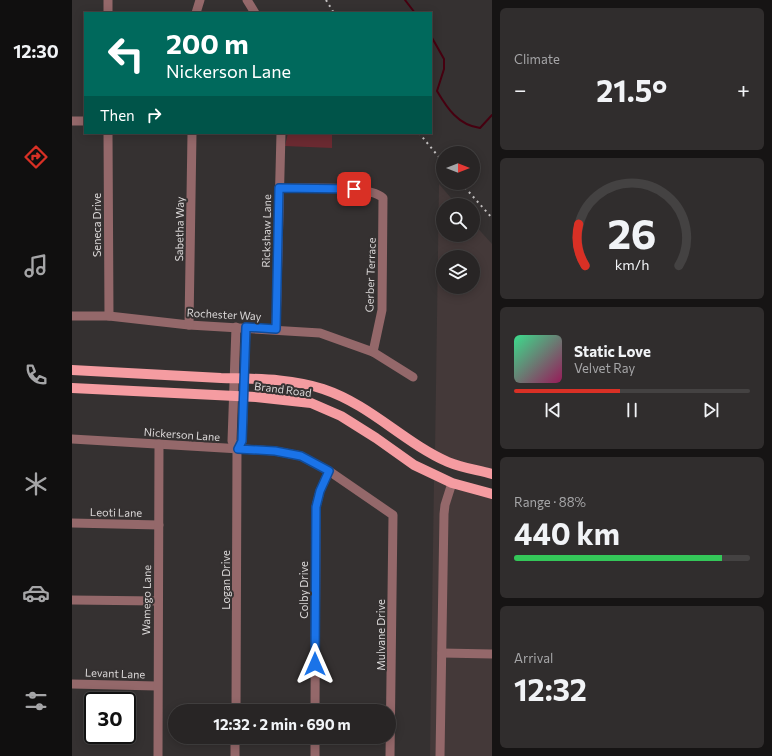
<!DOCTYPE html>
<meta charset="utf-8">
<style>
:root{--surface:#282525;--page:#302d2d;--text:#f1f3f6;--muted:#a5a5a7;--line:#444242;--accent:#d93025}
body{margin:0;font-family:Commissioner,sans-serif;background:var(--page);color:var(--text);height:100vh;display:flex;flex-direction:column;font-size:15px;white-space:nowrap}
*{box-sizing:border-box;margin:0}
p{font-size:13px;color:var(--muted)}
.icon{flex:none;width:22px;height:22px;fill:none;stroke:currentColor;stroke-width:2;stroke-linecap:round;stroke-linejoin:round}
.map{position:relative;flex:1;overflow:hidden}
.sheet{display:flex;flex-direction:column;gap:8px;padding:8px;background:#161414;width:280px}
.sheet>*{flex:none}
.guide{position:absolute;left:12px;top:12px;width:348px;height:122px;border-radius:0px;box-shadow:0 2px 10px #0003,0 0 0 1px var(--line);background:#00695c;color:#fff;overflow:hidden}
.needle{width:26px;rotate:90deg}
.tools{position:absolute;left:364px;top:146px;display:grid;gap:8px}
.tools a{display:grid;place-items:center;width:44px;height:44px;border-radius:50%;background:var(--surface);box-shadow:0 2px 10px #0003,0 0 0 1px var(--line);font-size:20px}
.speed{position:absolute;left:12px;top:692px;display:flex;gap:8px;font-size:20px;font-weight:700;text-align:center}
.speed>*{display:grid;place-content:center;width:52px;height:52px;border-radius:50%;background:var(--surface);box-shadow:0 2px 10px #0003,0 0 0 1px var(--line);line-height:1}
.speed .limit{border:2px solid #111;border-radius:6px;background:#fff;color:#111}
.pin{position:absolute;display:grid;place-items:center;width:34px;height:34px;color:#fff;margin:-17px;border-radius:8px;box-shadow:0 2px 6px #0006}
.me{position:absolute;width:44px;margin:-22px;rotate:0deg;stroke-linejoin:round;filter:drop-shadow(0 0 3px #0008)}
.turn{display:flex;align-items:center;gap:14px;height:84px;padding:0 16px;font-size:18px}
.turn .icon{width:52px;height:52px;stroke-width:2.5}
.turn b{display:block;font-size:28px;line-height:34px}
.then{display:flex;align-items:center;height:38px;padding:0 16px;background:#0003;gap:8px;font-size:15px}
.big{font-size:30px;font-weight:700;line-height:1.1}
.sheet .card{flex:1;display:flex;flex-direction:column;justify-content:center;gap:6px;min-width:0;padding:0 14px;border-radius:6px;background:var(--page)}
.sheet .dial{align-items:center;gap:0}
.dial svg{height:104px;overflow:visible;fill:none;stroke:var(--line);stroke-width:7;stroke-linecap:round;text-anchor:middle}
.dial text{fill:var(--text);stroke:none}
.song{display:flex;align-items:center;gap:12px}
.cover{width:48px;height:48px;border-radius:6px;background:linear-gradient(135deg,hsl(150 70% 55%),hsl(330 70% 35%))}
.played{height:4px;border-radius:2px;background:linear-gradient(90deg,var(--accent) 45%,var(--line) 45%)}
.keys{display:flex;justify-content:space-around;direction:ltr}
.heat{display:flex;justify-content:space-between;align-items:center;font-size:22px;direction:ltr}
.charge{height:6px;border-radius:3px;background:linear-gradient(90deg,#34c759 88%,var(--line) 0)}
.trip{position:absolute;left:96px;top:704px;width:228px;height:40px;border-radius:20px;background:var(--surface);box-shadow:0 2px 10px #0003,0 0 0 1px var(--line);font-weight:700;line-height:40px;text-align:center}
main{display:flex;flex:1;min-height:0}
.tabs{display:flex;flex-direction:column;width:72px;justify-content:space-around;align-items:center;background:#100f0f;color:var(--muted)}
.tabs .icon{width:28px;height:28px}
.tabs .current{color:var(--accent)}
.tabs b{font-size:18px;color:var(--text)}
.map>svg:first-child{display:block}
.built{fill:#443939;fill-rule:evenodd}
.green{fill:#6b2a31}
.lines{fill:none;stroke-linecap:round;stroke-linejoin:round}
.stream{stroke:#460010;stroke-width:2}
.minor{stroke:#94686a;stroke-width:9}
.major{stroke:#f59ca1;stroke-width:10}
.rail{stroke:#c4c1c1;stroke-width:2;stroke-dasharray:2 4;stroke-linecap:butt}
.route-casing{stroke:#114b97;stroke-width:10}
.route{stroke:#1a73e8;stroke-width:7}
.labels{text-anchor:middle;dominant-baseline:central;stroke-width:4;stroke-linejoin:round;paint-order:stroke}
.street-label{font-size:11px;fill:#dad7d7;stroke:#353131}
</style>
<main>
<nav class="tabs">
<b>12:30</b>
<svg class="icon current" aria-label="directions" viewBox="0 0 24 24"><path d="M12 3l9 9-9 9-9-9zM9 14v-3h6M13 9l2 2-2 2"/></svg>
<svg class="icon" aria-label="music" viewBox="0 0 24 24"><path d="M9 18V5l10-2v13"/><circle cx="6" cy="18" r="3"/><circle cx="16" cy="16" r="3"/></svg>
<svg class="icon" aria-label="phone" viewBox="0 0 24 24"><path d="M5 4h4l2 5-3 2q2 4 5 5l2-3 5 2v4C11 20 4 13 5 4z"/></svg>
<svg class="icon" aria-label="climate" viewBox="0 0 24 24"><path d="M12 3v18M4 7l16 10M4 17L20 7"/></svg>
<svg class="icon" aria-label="car" viewBox="0 0 24 24"><path d="M5 17H2v-5l4-1 3-4h7l3 4 3 1v5h-3M9 17h6M6 11h13"/><circle cx="7" cy="17" r="2"/><circle cx="17" cy="17" r="2"/></svg>
<svg class="icon" aria-label="filters" viewBox="0 0 24 24"><path d="M4 7h16M4 17h16"/><circle cx="9" cy="7" r="2"/><circle cx="15" cy="17" r="2"/></svg>
</nav>
<div class="map">
<svg width="420" height="756" viewBox="0 0 420 756">
<rect width="100%" height="100%" fill="#353131"/>
<g class="built">
<path d="M367,184L385,205H371V235H401V223L420,244V469L399,466L363,452ZM371,257H401V287H371Z"/>
<path d="M362,480L407,496L420,498V756H358Z"/>
</g>
<path class="green" d="M216,133H260V148L213,146Z"/>
<g class="lines">
<g class="stream">
<path d="M333,0L343,13"/>
<path d="M359,36L372,59V69L365,91C375,108 386,125 408,128L420,115"/>
</g>
<g class="minor">
<path d="M36,0V13"/>
<path d="M175,0L183,13"/>
<path d="M124,13L128,0"/>
<path d="M0,121H13"/>
<path d="M36,133L37,316"/>
<path d="M207,188C230,189 296,184 311,198L310,310L301,352"/>
<path d="M0,316H37L117,325L248,333L301,352L341,377"/>
<path d="M117,325L120,133"/>
<path d="M164,327L160,441L165,449"/>
<path d="M204,329L209,133"/>
<path d="M0,439L203,451L229,456L257,471L321,515L318,756"/>
<path d="M0,523L87,525"/>
<path d="M0,600L86,601"/>
<path d="M370,653L420,654"/>
<path d="M0,684L85,686"/>
<path d="M164,711L165,449L170,441L174,327"/>
<path d="M243,711L244,507L248,491L257,471"/>
<path d="M86,756L87,444"/>
<path d="M163,756V737"/>
<path d="M243,756V737"/>
<path d="M368,756L372,514L373,505L380,483"/>
</g>
<g class="major">
<path d="M0,370C50,373 99,375 149,378C182,379 218,378 251,389C299,405 331,442 376,462C390,468 406,470 420,474"/>
<path d="M0,388L184,397L239,403L269,416L304,438L342,465L380,483L420,494"/>
</g>
<g class="rail">
<path d="M254,0L262,13"/>
<path d="M347,133L371,162"/>
<path d="M389,183L420,218"/>
</g>
</g>
<g class="lines">
<defs>
<path id="route" d="M243,664L244,507L248,491L257,471L229,456L203,451L166,449L170,441L174,327L204,329L207,188L282,189"/>
</defs>
<use href="#route" class="route-casing"/>
<use href="#route" class="route"/>
</g>
<g class="labels">
<g class="street-label">
<text transform="translate(24 225) rotate(-90)">Seneca Drive</text>
<text transform="translate(107 229) rotate(-89)">Sabetha Way</text>
<text transform="translate(194 231) rotate(-89)">Rickshaw Lane</text>
<text transform="translate(298 275) rotate(-88)">Gerber Terrace</text>
<text transform="translate(152 314) rotate(3)">Rochester Way</text>
<text transform="translate(211 389) rotate(7)">Brand Road</text>
<text transform="translate(110 434) rotate(4)">Nickerson Lane</text>
<text transform="translate(44 512) rotate(1)">Leoti Lane</text>
<text transform="translate(153 580) rotate(-90)">Logan Drive</text>
<text transform="translate(231 590) rotate(-90)">Colby Drive</text>
<text transform="translate(74 600) rotate(-89)">Wamego Lane</text>
<text transform="translate(308 635) rotate(-90)">Mulvane Drive</text>
<text transform="translate(43 673) rotate(2)">Levant Lane</text>
</g>
</g>
</svg>
<div class="tools">
<a><svg class="needle" viewBox="-14 -14 28 28"><path d="M0-13l5 13h-10z" fill="#e53935"/><path d="M0 13l5-13h-10z" fill="#a5a5a7"/></svg></a>
<a><svg class="icon" aria-label="search" viewBox="0 0 24 24"><circle cx="10" cy="10" r="6"/><path d="M15 15l6 6"/></svg></a>
<a><svg class="icon" aria-label="layers" viewBox="0 0 24 24"><path d="M12 4l9 5-9 5-9-5zM3 14l9 5 9-5"/></svg></a>
</div>
<div class="speed"><div class="limit">30</div></div>
<div class="pin" style="left:282px;top:189px;background:#d93025"><svg class="icon" aria-label="arrive" viewBox="0 0 24 24"><path d="M6 21V4h12l-3 4 3 4H6"/></svg></div>
<svg class="me" style="left:243px;top:664px" viewBox="-20 -20 40 40"><path d="M0-17L14 15 0 8-14 15z" fill="#1a73e8" stroke="#fff" stroke-width="4"/></svg>
<div class="trip">12:32 · 2 min · 690 m</div>
<div class="guide">
<div class="turn"><svg class="icon" aria-label="left" viewBox="0 0 24 24"><path d="M17 20v-9H6M10 6l-5 5 5 5"/></svg><div><b>200 m</b>Nickerson Lane</div></div>
<div class="then">Then<svg class="icon" aria-label="right" viewBox="0 0 24 24"><path d="M7 20v-9h11M14 6l5 5-5 5"/></svg></div>
</div>
</div>
<section class="sheet">
<div class="card"><p>Climate</p>
<div class="heat"><a>−</a><b class="big">21.5°</b><a>+</a></div>
</div>
<div class="card dial"><svg viewBox="0 0 100 80">
<path d="M14 69A42 42 0 1 1 86 69"/>
<path d="M14 69A42 42 0 0 1 9 37" stroke="#d93025"/>
<text x="50" y="56" font-size="32" font-weight="700">26</text>
<text x="50" y="72" font-size="11">km/h</text>
</svg></div>
<div class="card">
<div class="song"><i class="cover"></i><div><b>Static Love</b><p>Velvet Ray</p></div></div>
<div class="played"></div>
<div class="keys"><svg class="icon" aria-label="previous" viewBox="0 0 24 24"><path d="M18 5L8 12l10 7zM5 5v14"/></svg><svg class="icon" aria-label="pause" viewBox="0 0 24 24"><path d="M8 5v14M16 5v14"/></svg><svg class="icon" aria-label="next" viewBox="0 0 24 24"><path d="M6 5l10 7-10 7zM19 5v14"/></svg></div>
</div>
<div class="card"><p>Range · 88%</p><b class="big">440 km</b><div class="charge"></div></div>
<div class="card"><p>Arrival</p><b class="big">12:32</b></div>
</section>
</main>
